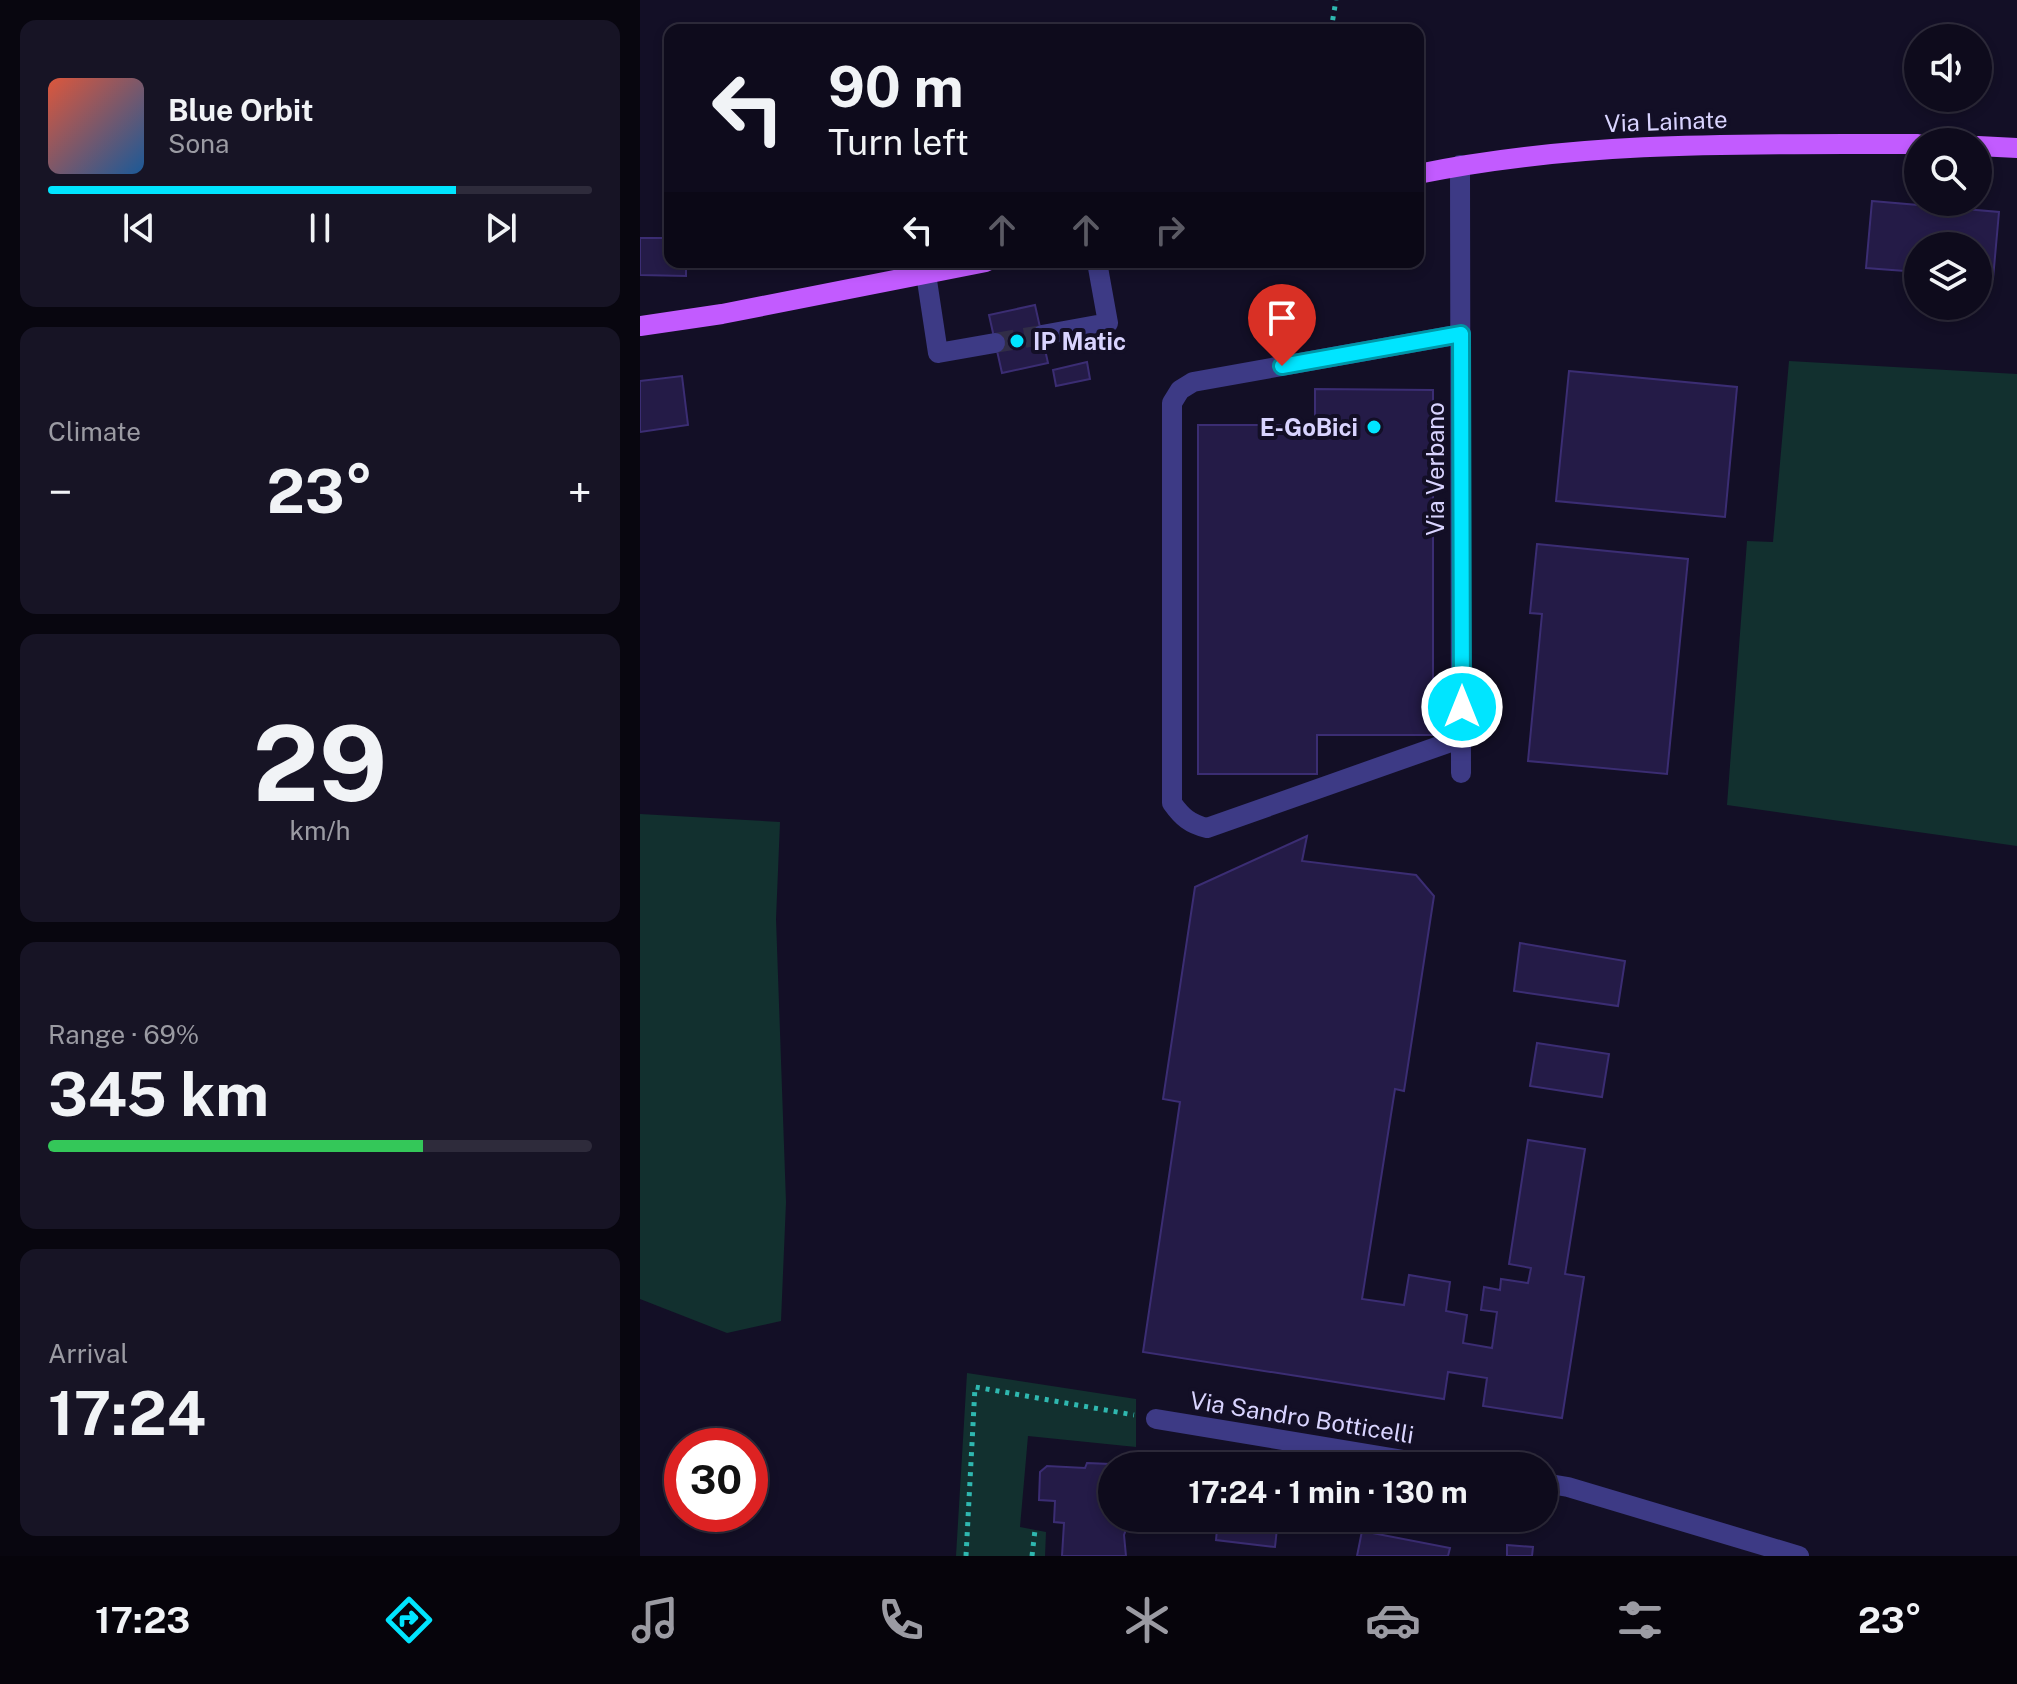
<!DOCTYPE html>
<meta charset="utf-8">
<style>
:root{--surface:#0e0b1c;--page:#171425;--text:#f1f3f6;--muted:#9b9ba3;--line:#2e2b3b;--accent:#00e5ff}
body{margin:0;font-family:"Public Sans",sans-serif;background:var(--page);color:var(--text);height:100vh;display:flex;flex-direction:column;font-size:30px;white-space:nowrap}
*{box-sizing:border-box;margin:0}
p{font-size:26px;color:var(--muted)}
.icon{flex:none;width:44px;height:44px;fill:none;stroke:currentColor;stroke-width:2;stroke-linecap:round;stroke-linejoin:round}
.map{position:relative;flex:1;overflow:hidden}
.sheet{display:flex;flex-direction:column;gap:20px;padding:20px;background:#08060f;width:640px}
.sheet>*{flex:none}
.hud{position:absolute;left:24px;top:24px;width:760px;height:244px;border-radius:16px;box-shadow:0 4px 12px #0003,0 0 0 2px var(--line);background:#0e0b1c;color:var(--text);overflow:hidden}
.fabs{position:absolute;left:1264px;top:24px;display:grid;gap:16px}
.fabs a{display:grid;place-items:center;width:88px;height:88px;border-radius:50%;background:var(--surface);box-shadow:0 4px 12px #0003,0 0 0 2px var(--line);font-size:40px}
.speed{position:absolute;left:24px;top:1428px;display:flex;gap:16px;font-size:40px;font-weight:700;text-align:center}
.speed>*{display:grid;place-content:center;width:104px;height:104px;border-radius:50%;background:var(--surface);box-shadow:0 4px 12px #0003,0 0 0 2px var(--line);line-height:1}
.speed .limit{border:12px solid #d22;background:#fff;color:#111}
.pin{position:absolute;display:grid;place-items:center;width:68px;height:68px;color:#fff;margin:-82px -34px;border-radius:50% 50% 50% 0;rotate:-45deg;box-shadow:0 0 8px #0007}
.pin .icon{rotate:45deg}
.me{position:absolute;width:88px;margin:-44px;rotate:0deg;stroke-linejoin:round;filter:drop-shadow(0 0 6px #0008)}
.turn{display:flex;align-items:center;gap:28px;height:168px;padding:0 32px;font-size:36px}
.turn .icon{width:104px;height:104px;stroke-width:2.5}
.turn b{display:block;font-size:56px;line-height:68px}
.lanes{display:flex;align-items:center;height:76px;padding:0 32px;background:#0003;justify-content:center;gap:40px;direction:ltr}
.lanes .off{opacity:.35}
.big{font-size:60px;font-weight:700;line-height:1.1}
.sheet .tile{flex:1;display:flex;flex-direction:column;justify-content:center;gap:12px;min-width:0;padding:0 28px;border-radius:16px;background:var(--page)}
.sheet .dial{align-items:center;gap:0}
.dial b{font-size:104px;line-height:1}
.song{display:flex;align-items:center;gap:24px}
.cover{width:96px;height:96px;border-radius:12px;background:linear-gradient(135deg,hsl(10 70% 55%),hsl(210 70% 35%))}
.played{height:8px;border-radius:4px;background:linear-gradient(90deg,var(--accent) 75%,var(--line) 75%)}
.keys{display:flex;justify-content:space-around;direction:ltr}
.heat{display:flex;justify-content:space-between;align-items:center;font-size:44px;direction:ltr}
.charge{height:12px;border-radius:6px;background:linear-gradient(90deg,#34c759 69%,var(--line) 0)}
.trip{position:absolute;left:458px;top:1452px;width:460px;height:80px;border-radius:40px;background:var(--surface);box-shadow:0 4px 12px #0003,0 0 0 2px var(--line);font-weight:700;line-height:80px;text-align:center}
.tabs{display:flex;height:128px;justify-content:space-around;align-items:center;background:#06040b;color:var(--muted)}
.tabs .icon{width:56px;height:56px}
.tabs .active{color:var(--accent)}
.tabs b{font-size:36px;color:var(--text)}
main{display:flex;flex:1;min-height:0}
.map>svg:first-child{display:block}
.green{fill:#12302f}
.building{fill:#241b47;stroke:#3b2d73;stroke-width:2}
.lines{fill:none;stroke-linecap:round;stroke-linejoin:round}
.minor-tunnel{stroke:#312d47;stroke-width:20;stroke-dasharray:20 10;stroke-linecap:butt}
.path{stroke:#2fb8b0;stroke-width:5;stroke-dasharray:4 6;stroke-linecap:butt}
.minor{stroke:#3d3a85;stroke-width:20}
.major{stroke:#c25bff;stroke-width:20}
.route-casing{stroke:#0095a6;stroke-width:20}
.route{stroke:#00e5ff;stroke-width:14}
.poi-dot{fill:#00e5ff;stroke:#130f26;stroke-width:3}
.labels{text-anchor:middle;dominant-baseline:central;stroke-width:8;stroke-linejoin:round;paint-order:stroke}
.street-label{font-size:24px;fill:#d9d4ff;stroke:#130f26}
.poi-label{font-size:24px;font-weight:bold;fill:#d9d4ff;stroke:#130f26;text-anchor:start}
</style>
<main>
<section class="sheet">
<div class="tile">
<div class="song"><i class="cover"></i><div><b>Blue Orbit</b><p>Sona</p></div></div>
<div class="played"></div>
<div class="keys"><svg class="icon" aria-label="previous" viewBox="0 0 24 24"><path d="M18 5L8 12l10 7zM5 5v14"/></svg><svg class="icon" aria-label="pause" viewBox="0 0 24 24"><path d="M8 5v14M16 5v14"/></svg><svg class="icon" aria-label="next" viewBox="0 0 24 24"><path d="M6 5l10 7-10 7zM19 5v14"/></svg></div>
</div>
<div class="tile"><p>Climate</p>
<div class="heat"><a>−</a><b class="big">23°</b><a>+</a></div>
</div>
<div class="tile dial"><b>29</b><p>km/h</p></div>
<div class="tile"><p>Range · 69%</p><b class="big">345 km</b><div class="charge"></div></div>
<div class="tile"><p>Arrival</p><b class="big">17:24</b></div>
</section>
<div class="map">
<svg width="1377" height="1556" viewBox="0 0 1377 1556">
<rect width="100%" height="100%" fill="#130f26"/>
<g class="green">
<path d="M1149,361L1377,374V846L1087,805L1107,541L1133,542Z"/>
<path d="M0,814L140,822L136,919L146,1202L141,1321L87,1333L0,1299Z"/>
<path d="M327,1373L496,1399V1447L388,1436L380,1527L406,1532L405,1556H316Z"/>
</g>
<g class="building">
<path d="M1232,201L1359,212L1353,279L1338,278V246H1278V272L1226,268Z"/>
<path d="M0,238H30V262H46V276L0,275Z"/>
<path d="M395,305L408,363L362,373L349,315Z"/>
<path d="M447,362L450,379L416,386L413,370Z"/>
<path d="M929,371L1097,387L1085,517L916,501Z"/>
<path d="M42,376L48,425L0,432V381Z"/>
<path d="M675,389L793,390V735H677V774H558V425H675Z"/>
<path d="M897,544L1048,559L1027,774L888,761L902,614L890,613Z"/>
<path d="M667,836L662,861L776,875L794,896L764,1091L755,1089L722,1299L764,1305L769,1275L810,1282L806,1311L827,1315L823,1343L852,1348L857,1312L841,1310L844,1287L860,1290L861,1279L888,1283L891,1268L869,1264L888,1140L945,1149L925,1274L944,1277L922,1418L843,1406L847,1378L808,1372L804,1399L503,1352L540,1102L523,1099L555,887Z"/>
<path d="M880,943L985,961L978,1006L874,991Z"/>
<path d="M897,1043L969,1054L962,1097L890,1086Z"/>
<path d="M447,1463L470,1464L472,1518H497L496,1527H487L484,1535L486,1556H422L424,1523L414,1522L415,1501L399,1500L400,1472L407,1466L445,1468Z"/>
<path d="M578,1518H649L638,1519L635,1547L576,1540Z"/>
<path d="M722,1531L810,1548L808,1556H717Z"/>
<path d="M867,1545L893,1547L892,1556H867Z"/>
</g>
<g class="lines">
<path class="minor-tunnel" d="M355,343L402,335"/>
<g class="path">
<path d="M691,30L696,0"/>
<path d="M326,1556L335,1387L494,1415"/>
<path d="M392,1556L395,1530"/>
</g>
<g class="minor">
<path d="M820,165L821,773"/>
<path d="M286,274L298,353L355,343"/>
<path d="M821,334L553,382L540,390L532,403V803C542,817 550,824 567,828L822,738"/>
<path d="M402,335L468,323L457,262"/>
<path d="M516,1419L800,1466"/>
<path d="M904,1483L928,1487L1159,1556"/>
</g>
<g class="major">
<path d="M1338,146L1377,148"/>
<path d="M778,174C943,140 1110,144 1278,144"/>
<path d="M0,326L82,314L346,262"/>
</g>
</g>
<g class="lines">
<defs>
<path id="route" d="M642,366L821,334L822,707"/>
</defs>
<use href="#route" class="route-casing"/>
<use href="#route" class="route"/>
</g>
<g class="poi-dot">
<circle cx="377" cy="341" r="8"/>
<circle cx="734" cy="427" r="8"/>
</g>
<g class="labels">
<g class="street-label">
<text transform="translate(1026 121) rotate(-2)">Via Lainate</text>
<text transform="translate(795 469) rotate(-90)">Via Verbano</text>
<text transform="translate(662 1417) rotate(9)">Via Sandro Botticelli</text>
</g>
<g class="poi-label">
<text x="393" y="341">IP Matic</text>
<text x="718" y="427" text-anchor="end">E-GoBici</text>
</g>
</g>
</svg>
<div class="fabs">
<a><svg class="icon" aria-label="sound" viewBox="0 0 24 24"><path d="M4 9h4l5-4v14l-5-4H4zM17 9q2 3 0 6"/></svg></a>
<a><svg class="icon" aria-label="search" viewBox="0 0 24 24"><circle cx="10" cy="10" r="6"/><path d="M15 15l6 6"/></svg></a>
<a><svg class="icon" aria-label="layers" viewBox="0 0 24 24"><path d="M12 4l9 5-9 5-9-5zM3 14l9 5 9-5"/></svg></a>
</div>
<div class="speed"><div class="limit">30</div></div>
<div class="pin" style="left:642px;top:366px;background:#d93025"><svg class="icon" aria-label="arrive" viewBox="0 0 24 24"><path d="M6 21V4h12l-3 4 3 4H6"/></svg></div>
<svg class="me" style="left:822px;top:707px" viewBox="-20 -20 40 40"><circle r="17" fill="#00e5ff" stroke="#fff" stroke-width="3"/><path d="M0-11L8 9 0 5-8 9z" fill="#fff"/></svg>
<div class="trip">17:24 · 1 min · 130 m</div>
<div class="hud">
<div class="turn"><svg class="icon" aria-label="left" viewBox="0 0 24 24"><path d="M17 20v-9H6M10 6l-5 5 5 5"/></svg><div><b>90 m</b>Turn left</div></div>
<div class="lanes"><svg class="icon" aria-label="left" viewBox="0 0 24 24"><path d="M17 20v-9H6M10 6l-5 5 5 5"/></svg><svg class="icon off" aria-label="ahead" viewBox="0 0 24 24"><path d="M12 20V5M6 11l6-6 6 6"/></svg><svg class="icon off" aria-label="ahead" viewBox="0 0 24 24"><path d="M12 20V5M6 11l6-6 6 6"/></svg><svg class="icon off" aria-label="right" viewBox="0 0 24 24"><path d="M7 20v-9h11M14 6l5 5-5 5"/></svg></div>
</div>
</div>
</main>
<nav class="tabs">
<b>17:23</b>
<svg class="icon active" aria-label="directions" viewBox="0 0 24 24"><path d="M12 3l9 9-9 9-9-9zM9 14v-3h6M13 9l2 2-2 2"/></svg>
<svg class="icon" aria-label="music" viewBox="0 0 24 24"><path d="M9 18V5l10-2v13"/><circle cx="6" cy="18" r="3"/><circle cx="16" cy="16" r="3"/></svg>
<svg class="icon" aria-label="phone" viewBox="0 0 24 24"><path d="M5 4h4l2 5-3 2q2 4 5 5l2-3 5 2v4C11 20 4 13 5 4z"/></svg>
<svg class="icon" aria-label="climate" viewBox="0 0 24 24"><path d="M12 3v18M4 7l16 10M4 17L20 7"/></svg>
<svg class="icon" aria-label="car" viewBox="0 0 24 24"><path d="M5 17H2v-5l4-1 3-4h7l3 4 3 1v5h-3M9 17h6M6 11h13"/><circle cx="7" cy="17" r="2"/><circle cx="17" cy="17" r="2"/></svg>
<svg class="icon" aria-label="filters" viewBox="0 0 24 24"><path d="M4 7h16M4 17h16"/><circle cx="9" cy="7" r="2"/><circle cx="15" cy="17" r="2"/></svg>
<b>23°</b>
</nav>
